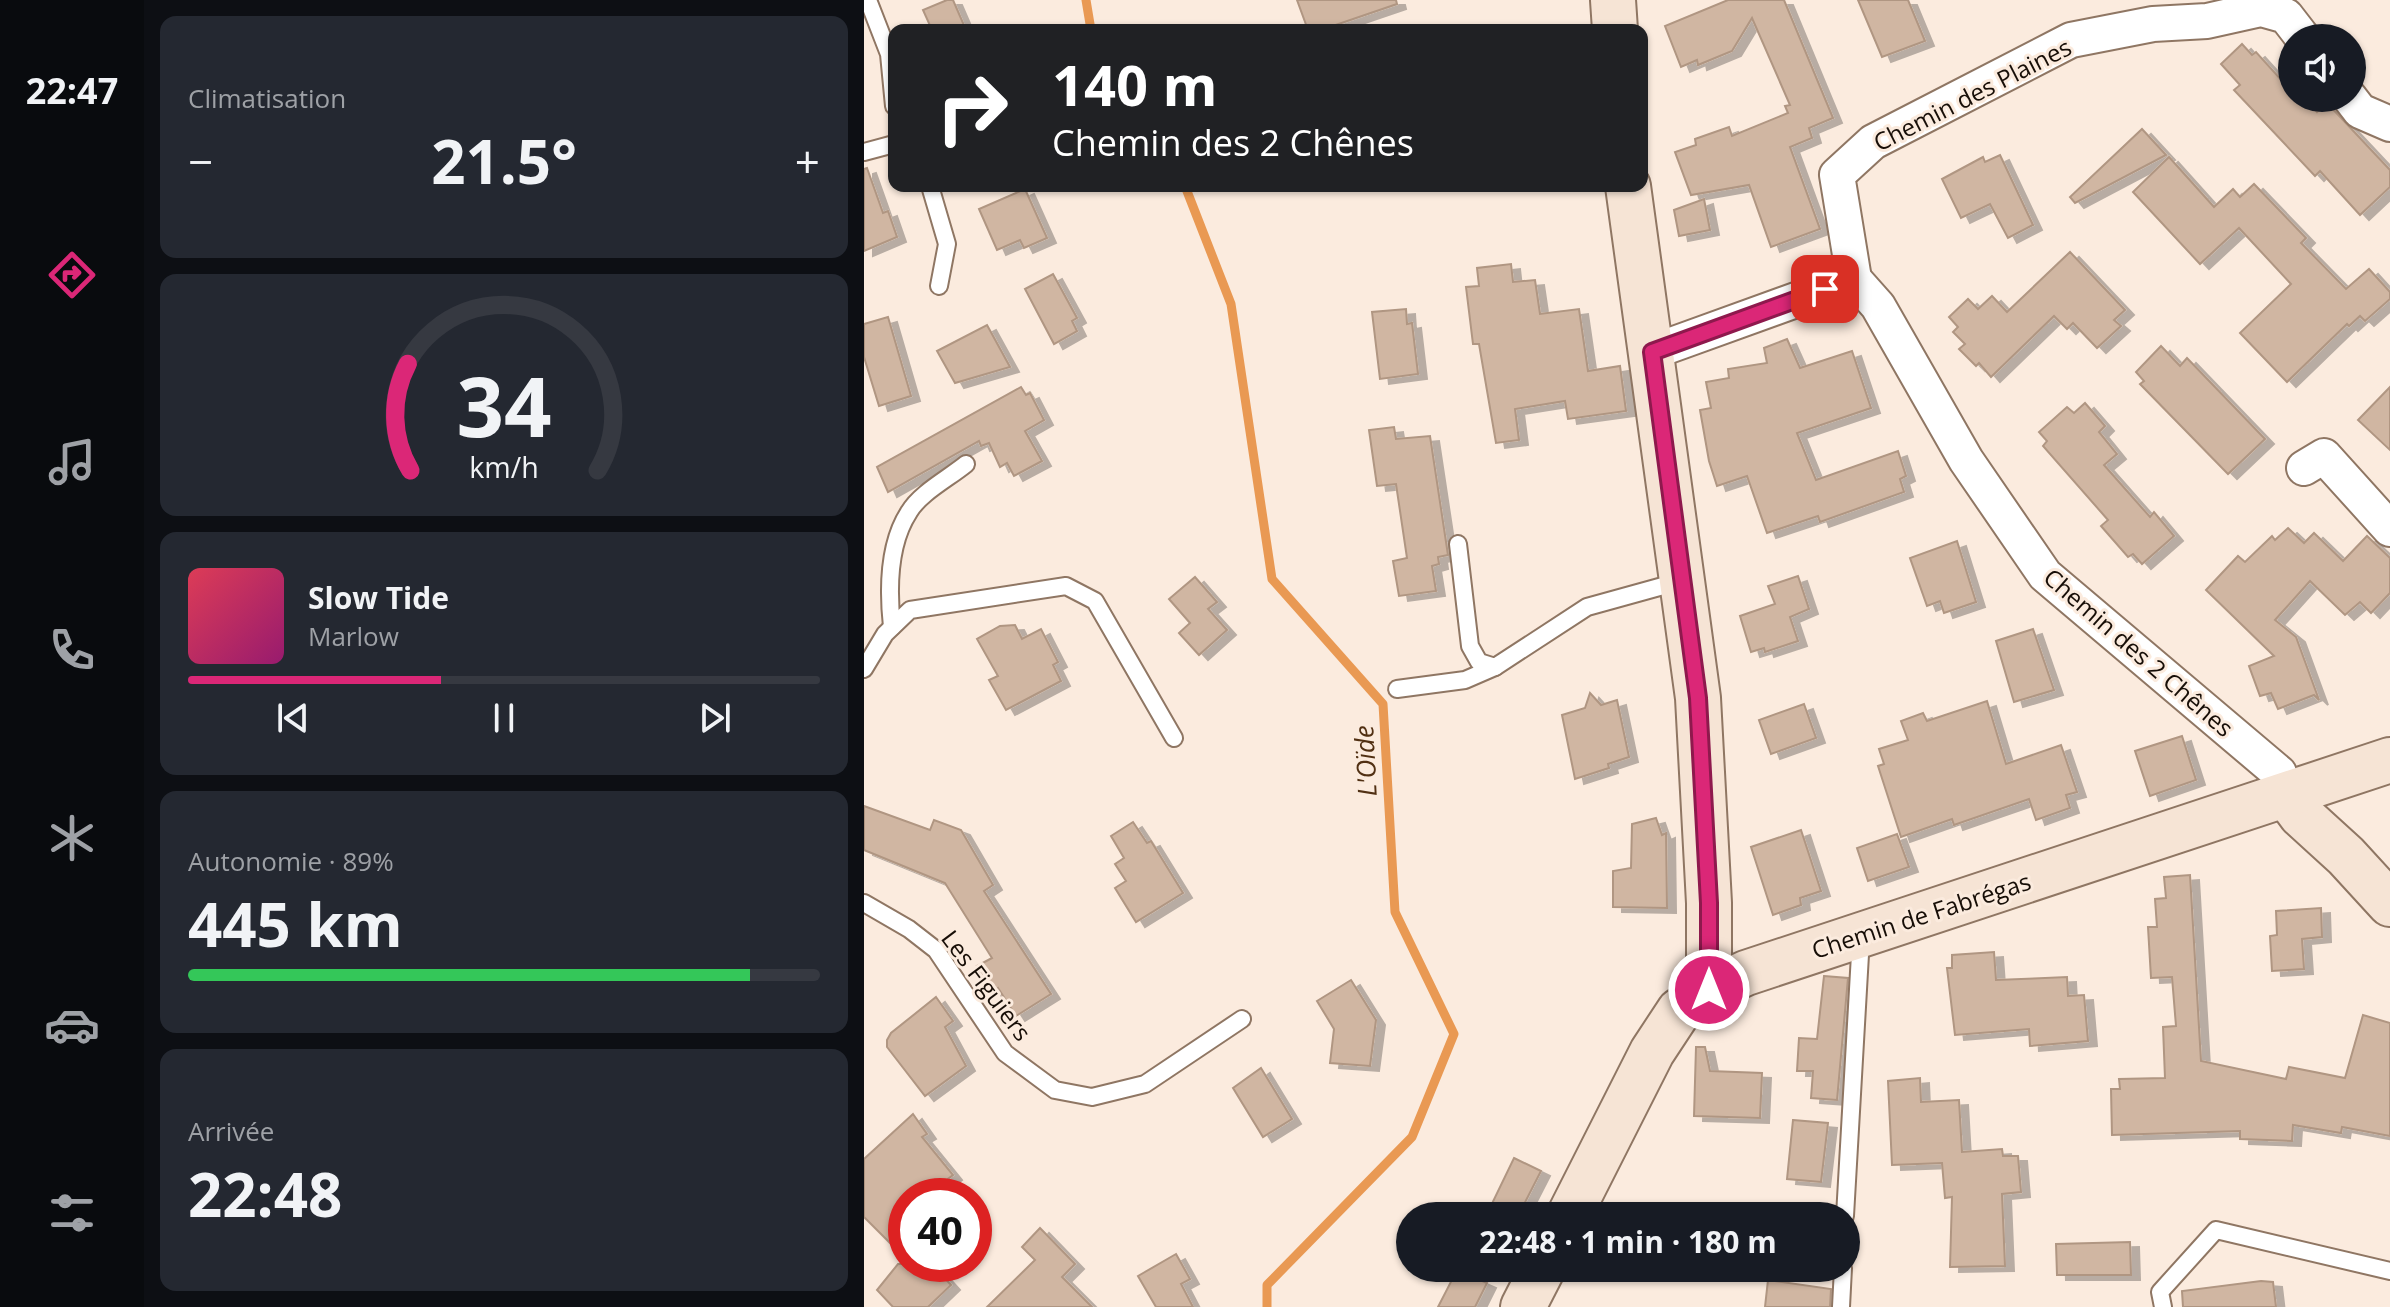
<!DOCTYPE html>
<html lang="fr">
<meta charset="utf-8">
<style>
:root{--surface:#171b24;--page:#242831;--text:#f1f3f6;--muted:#9ea1a6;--line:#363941;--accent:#db2777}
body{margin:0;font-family:"Open Sans",sans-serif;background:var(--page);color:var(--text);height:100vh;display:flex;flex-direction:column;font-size:30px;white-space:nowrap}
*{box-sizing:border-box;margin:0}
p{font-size:26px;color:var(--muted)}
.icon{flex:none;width:44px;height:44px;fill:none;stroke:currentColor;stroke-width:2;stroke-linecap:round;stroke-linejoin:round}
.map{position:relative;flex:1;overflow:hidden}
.panel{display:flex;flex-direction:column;gap:16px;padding:16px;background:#0d0f14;width:720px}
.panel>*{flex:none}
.top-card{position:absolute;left:24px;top:24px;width:760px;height:168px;border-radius:16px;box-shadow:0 2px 6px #0004;background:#202124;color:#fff;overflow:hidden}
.controls{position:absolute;left:1414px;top:24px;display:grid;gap:16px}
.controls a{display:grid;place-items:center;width:88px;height:88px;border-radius:50%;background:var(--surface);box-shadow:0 2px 6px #0004;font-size:40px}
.speed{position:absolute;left:24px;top:1178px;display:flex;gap:16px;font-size:40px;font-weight:700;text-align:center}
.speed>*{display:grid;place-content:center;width:104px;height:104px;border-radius:50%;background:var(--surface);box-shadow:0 2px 6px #0004;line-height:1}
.speed .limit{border:12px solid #d22;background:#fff;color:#111}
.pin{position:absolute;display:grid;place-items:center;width:68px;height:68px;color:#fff;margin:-34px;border-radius:16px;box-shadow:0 4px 12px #0006}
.me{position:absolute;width:88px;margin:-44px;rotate:0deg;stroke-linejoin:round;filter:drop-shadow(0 0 6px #0008)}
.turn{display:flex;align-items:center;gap:28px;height:168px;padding:0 32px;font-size:36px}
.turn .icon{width:104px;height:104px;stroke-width:2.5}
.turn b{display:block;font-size:56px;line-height:68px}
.big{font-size:60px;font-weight:700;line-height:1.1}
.panel .tile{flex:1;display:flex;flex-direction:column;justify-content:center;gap:12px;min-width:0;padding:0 28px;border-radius:16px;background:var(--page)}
.panel .dial{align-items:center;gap:0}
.dial svg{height:208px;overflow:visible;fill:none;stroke:var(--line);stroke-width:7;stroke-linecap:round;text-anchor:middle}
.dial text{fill:var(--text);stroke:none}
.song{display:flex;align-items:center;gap:24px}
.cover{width:96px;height:96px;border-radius:12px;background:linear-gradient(135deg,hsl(350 70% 55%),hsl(320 70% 35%))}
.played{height:8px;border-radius:4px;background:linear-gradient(90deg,var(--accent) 40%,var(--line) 40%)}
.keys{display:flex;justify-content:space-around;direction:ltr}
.heat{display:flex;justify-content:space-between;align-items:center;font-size:44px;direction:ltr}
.charge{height:12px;border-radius:6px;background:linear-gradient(90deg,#34c759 89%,var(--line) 0)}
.trip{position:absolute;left:532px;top:1202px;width:464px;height:80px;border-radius:40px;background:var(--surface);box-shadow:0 2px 6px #0004;font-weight:700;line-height:80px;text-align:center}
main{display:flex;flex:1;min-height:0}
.tabs{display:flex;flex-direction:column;width:144px;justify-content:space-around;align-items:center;background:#090b0e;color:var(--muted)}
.tabs .icon{width:56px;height:56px}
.tabs .current{color:var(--accent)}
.tabs b{font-size:36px;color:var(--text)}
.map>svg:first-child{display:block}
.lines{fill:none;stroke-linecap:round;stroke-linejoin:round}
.stream{stroke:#e99953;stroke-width:9}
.building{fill:#d0b6a2;stroke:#b09682;stroke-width:2;filter:url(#shadow)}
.lane-casing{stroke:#8f7663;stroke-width:20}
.street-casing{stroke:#8f7663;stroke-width:38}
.secondary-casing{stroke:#8f7663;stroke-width:48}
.lane{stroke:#fff;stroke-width:16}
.street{stroke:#fff;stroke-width:34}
.secondary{stroke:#f6e4d5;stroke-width:44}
.route-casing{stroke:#8e194d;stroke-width:20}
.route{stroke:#db2777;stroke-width:14}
.labels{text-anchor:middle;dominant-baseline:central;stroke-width:6;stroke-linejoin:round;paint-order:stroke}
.street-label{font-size:24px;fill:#170e07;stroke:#fbebde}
.water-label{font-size:26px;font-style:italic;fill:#513013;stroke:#fbebde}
</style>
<main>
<nav class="tabs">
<b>22:47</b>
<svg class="icon current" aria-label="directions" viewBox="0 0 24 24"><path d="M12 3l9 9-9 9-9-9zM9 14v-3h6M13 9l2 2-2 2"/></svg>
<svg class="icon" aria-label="music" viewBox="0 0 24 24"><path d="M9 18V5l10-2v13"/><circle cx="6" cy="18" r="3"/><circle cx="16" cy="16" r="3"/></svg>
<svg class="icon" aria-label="phone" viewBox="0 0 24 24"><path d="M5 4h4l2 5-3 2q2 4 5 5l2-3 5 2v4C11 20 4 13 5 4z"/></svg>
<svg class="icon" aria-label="climate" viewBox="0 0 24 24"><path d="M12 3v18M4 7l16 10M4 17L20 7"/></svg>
<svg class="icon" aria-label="car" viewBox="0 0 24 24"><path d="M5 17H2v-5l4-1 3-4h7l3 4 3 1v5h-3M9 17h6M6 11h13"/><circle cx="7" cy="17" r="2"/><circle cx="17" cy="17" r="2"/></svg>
<svg class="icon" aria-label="filters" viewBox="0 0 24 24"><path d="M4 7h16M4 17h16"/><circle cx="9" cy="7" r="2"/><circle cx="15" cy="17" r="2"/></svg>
</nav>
<section class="panel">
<div class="tile"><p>Climatisation</p>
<div class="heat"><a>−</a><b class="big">21.5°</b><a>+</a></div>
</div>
<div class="tile dial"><svg viewBox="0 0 100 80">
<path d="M14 69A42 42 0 1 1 86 69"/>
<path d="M14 69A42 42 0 0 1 13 28" stroke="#db2777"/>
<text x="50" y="56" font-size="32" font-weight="700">34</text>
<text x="50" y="72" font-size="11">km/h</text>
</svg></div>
<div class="tile">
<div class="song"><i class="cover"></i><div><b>Slow Tide</b><p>Marlow</p></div></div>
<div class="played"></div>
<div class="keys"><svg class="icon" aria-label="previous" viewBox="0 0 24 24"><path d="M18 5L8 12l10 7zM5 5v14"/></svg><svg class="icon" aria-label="pause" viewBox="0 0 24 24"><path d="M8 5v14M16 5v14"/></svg><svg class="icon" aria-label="next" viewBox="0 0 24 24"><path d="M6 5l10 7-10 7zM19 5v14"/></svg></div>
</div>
<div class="tile"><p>Autonomie · 89%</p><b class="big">445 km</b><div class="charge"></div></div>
<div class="tile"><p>Arrivée</p><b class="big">22:48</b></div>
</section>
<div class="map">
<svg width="1526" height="1307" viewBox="0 0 1526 1307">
<defs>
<filter id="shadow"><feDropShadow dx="9" dy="5" stdDeviation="0" flood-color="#0004"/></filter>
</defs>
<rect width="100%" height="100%" fill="#fbebde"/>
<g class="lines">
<g class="stream">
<path d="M222,0L227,30"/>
<path d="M321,186L367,304L408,579L519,704L531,912L590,1034L548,1137L403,1285V1307"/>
</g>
</g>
<g class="building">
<path d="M83,0H89L102,30H68L59,10Z"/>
<path d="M433,0H532L533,4L457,30H444Z"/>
<path d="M864,0H920L969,118L945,128L948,138L926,147L956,229L907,247L885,185L827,195L811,152L832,145L831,139L865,127L868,136L924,113L921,106L926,105L888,18L868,51L834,65L833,60L817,67L801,26Z"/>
<path d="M994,0H1044L1061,41L1018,57Z"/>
<path d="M1378,44L1388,55L1392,52L1428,92V98L1440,105L1443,101L1453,112L1463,103L1526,170V187L1496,215L1456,171L1451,176L1370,90L1376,85L1357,64Z"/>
<path d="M1278,129L1302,155L1211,203L1206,197Z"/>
<path d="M1136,155L1169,225L1144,238L1126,204L1097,218L1078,179L1119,157L1121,162Z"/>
<path d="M1305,157L1350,207L1369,189L1376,197L1390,184L1442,238L1437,243L1482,289L1505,269L1526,292V299L1501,321L1496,316L1485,326L1483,324L1423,382L1376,333L1427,284L1375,228L1336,264L1269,192Z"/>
<path d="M3,168L19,213L24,211L33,237L0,251V169Z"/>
<path d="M161,189L183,238L160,248L156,240L133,250L115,209Z"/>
<path d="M840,199L846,230L815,236L810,210Z"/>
<path d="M1206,252L1261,310L1250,320L1257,326L1233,348L1209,323L1203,329L1190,316L1127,377L1115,363L1112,366L1095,349L1101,344L1089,332L1094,327L1085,317L1104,299L1114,309L1128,296L1143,312Z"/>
<path d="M647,264L649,282L671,280L676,314L715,309L724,371L756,366L762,411L704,419L701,401L651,409L655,440L632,443L615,344H609L602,287L615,286L613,268Z"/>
<path d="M189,274L213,318L208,321L213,331L190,344L161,289Z"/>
<path d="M542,309L543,324L548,323L554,374L516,379L508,312Z"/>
<path d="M24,317L47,396L15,406L0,357V324Z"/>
<path d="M123,325L146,367L91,383L73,351Z"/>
<path d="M923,339L936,368L988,351L1007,408L933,433L952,480L1034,451L1042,476L1036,479L1040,492L956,522L954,516L903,533L883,476L853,486L845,461L836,410L847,408L842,382L865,378L864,369L903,363L900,348Z"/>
<path d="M1297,346L1316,366L1323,358L1401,439L1364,474L1276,384L1280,381L1272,372Z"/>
<path d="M157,387L162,395L166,393L180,420L161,431L178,461L150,476L143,463L136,467L125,443L117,446L115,441L24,492L13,467Z"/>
<path d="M1526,387V450L1494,420Z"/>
<path d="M1221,403L1241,426L1235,432L1253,454L1240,465L1286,517L1290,512L1310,536L1278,564L1269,554L1264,557L1237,526L1244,520L1179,446L1183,441L1175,432L1203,407L1210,413Z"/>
<path d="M530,427L532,439L566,436L584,555L574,557L575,564L568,566L572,591L535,596L529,561L543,558L532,484L513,486L505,430Z"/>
<path d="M1424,528L1440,543L1450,533L1479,561L1503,536L1526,558V593L1507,613L1496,602L1481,615L1446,581L1411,620L1432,637L1455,700L1450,695L1414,709L1407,693L1396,696L1385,666L1410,656L1342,590L1374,556L1381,562L1408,536L1411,540Z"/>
<path d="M1093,541L1112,602L1080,613L1076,601L1063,606L1046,558Z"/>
<path d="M934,576L945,609L926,617L934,641L901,652L900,648L887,652L876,616L911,604L904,586Z"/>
<path d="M331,577L353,602L344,609L363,630L335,655L315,633L326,623L305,599Z"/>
<path d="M151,625L158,639L177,629L194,662L189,665L197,681L142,710L125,680L134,676L113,639L136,626Z"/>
<path d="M1169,629L1190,690L1150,702L1132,641Z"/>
<path d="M726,693L737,705L753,700L765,757L744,764L745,768L711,779L698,715L721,708Z"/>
<path d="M1123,701L1142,764L1197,745L1213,792L1202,795L1206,808L1172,820L1165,799L1090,825L1088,819L1037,837L1014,766L1020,764L1015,749L1044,740L1037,721L1059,713L1063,721Z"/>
<path d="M940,704L952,738L907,754L895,720Z"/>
<path d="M1318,736L1332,780L1286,796L1271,751Z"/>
<path d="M0,806L66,830L70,820L97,830L129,885L120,891L187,994L152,1016L134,988L129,992L113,966L128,958L81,883L0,850Z"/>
<path d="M792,818L798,835L802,833L803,908L749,907V871L767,868L768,824Z"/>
<path d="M269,822L283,843L287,841L319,893L272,922L251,888L262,881L251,864L260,858L247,836Z"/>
<path d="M937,830L957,891L936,898L937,905L909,915L887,847Z"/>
<path d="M1033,834L1045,867L1004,881L993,848Z"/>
<path d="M1326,875L1337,1061L1422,1079L1425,1067L1481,1078L1499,1015L1526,1023V1136L1478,1127L1477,1133L1429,1125L1428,1141L1376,1139V1131L1248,1135L1247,1089H1256L1255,1079L1301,1078L1299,1027L1312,1026L1308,977L1287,978L1284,927H1293L1291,899L1302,898L1300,877Z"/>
<path d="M1457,908L1458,937L1438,939L1440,969L1408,971L1406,936L1413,935L1412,911Z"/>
<path d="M1130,952L1132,980L1203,977L1204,996L1220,995L1224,1041L1166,1046L1165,1029L1091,1035L1083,968H1088V955Z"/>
<path d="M960,976L984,978L973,1100L947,1098L949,1071H933L935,1038L953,1039Z"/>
<path d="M487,980L512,1020L506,1066L466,1063L470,1029L453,1001Z"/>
<path d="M72,997L89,1021L81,1027L102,1066L61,1096L23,1047V1040L27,1033Z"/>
<path d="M832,1047H841L846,1071L898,1073L896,1118L830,1116Z"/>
<path d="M397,1068L428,1119L399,1137L369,1088Z"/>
<path d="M1056,1078L1057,1102L1095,1100L1098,1152L1138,1149L1139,1156H1154L1157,1192L1138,1194L1141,1266L1086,1267L1088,1197L1081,1198L1078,1163L1028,1165L1024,1081Z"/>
<path d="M49,1114L63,1134L58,1137L89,1175L61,1196H42V1259L0,1217V1159Z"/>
<path d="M929,1120L964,1123L957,1182L923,1179Z"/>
<path d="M650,1158L677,1171L654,1216H622Z"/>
<path d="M176,1228L211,1264L198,1277L228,1307H123L171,1260L158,1247Z"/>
<path d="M1266,1242L1267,1275H1193L1192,1244Z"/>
<path d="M312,1254L326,1279L317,1284L329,1307H292L274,1276Z"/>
<path d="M34,1264H68L87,1285L64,1307H29L13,1290Z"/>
<path d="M593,1270L623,1283L611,1307H574Z"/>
<path d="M904,1280L967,1289L966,1307H901Z"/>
<path d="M1397,1281L1409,1282L1412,1307H1319L1318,1291Z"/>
</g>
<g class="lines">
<defs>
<g id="lane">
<path d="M4,0L25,54L30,106"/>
<path d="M0,152L30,144"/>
<path d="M66,186L83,244L75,286"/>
<path d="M594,544L606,646L615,662L631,667L723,607L817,581"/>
<path d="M28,627C24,590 24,544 45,512C56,493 85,478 102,464"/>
<path d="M0,669L21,634L46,610L202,586L231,601L310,738"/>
<path d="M533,689L601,680L631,667"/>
<path d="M0,903L45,929L72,950L141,1053L191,1090L228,1097L281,1084L378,1019"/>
<path d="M981,1216L997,937"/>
<path d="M977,1307L979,1268"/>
<path d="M1299,1307L1296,1292L1352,1230L1526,1271"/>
</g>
<g id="street">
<path d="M1486,98L1496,111L1526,124"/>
<path d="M990,279L1014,306L1102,460L1181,575L1415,773L1423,796"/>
<path d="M990,279L973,175L1009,142L1207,40L1289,24L1343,21L1397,9L1422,16L1439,38"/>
<path d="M788,352L990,279"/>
<path d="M1440,468L1460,456L1526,529"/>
</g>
<g id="secondary">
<path d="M749,0L751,30"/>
<path d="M764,186L834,698L845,903V990"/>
<path d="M1423,796L1437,815L1482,856L1526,904"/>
<path d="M705,1216L788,1052L815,1011L845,990L882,973L1526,760"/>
<path d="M659,1307L679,1268"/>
</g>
</defs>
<use href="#lane" class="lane-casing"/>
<use href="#street" class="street-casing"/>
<use href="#secondary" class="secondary-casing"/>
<use href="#lane" class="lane"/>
<use href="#street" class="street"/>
<use href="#secondary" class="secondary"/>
</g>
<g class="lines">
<defs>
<path id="route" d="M845,990V903L834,698L788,352L961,289"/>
</defs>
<use href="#route" class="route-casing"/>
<use href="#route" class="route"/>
</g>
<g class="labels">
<g class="street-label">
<text transform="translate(1108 94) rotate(-27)">Chemin des Plaines</text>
<text transform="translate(1275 652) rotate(41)">Chemin des 2 Chênes</text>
<text transform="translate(1057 915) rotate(-18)">Chemin de Fabrégas</text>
<text transform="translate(123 985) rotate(53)">Les Figuiers</text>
</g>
<g class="water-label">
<text transform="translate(501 761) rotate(-93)">L'Oïde</text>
</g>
</g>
</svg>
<div class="controls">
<a><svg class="icon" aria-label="sound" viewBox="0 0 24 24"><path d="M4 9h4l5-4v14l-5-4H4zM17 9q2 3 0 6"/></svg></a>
</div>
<div class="speed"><div class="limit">40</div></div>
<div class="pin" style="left:961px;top:289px;background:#d93025"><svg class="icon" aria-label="arrive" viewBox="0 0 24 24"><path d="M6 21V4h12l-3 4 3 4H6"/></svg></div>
<svg class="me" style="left:845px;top:990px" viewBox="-20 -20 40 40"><circle r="17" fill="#db2777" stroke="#fff" stroke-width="3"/><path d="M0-11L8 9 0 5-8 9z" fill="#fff"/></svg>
<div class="trip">22:48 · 1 min · 180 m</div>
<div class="top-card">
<div class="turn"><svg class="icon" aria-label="right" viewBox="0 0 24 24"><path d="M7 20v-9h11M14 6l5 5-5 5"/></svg><div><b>140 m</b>Chemin des 2 Chênes</div></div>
</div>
</div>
</main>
